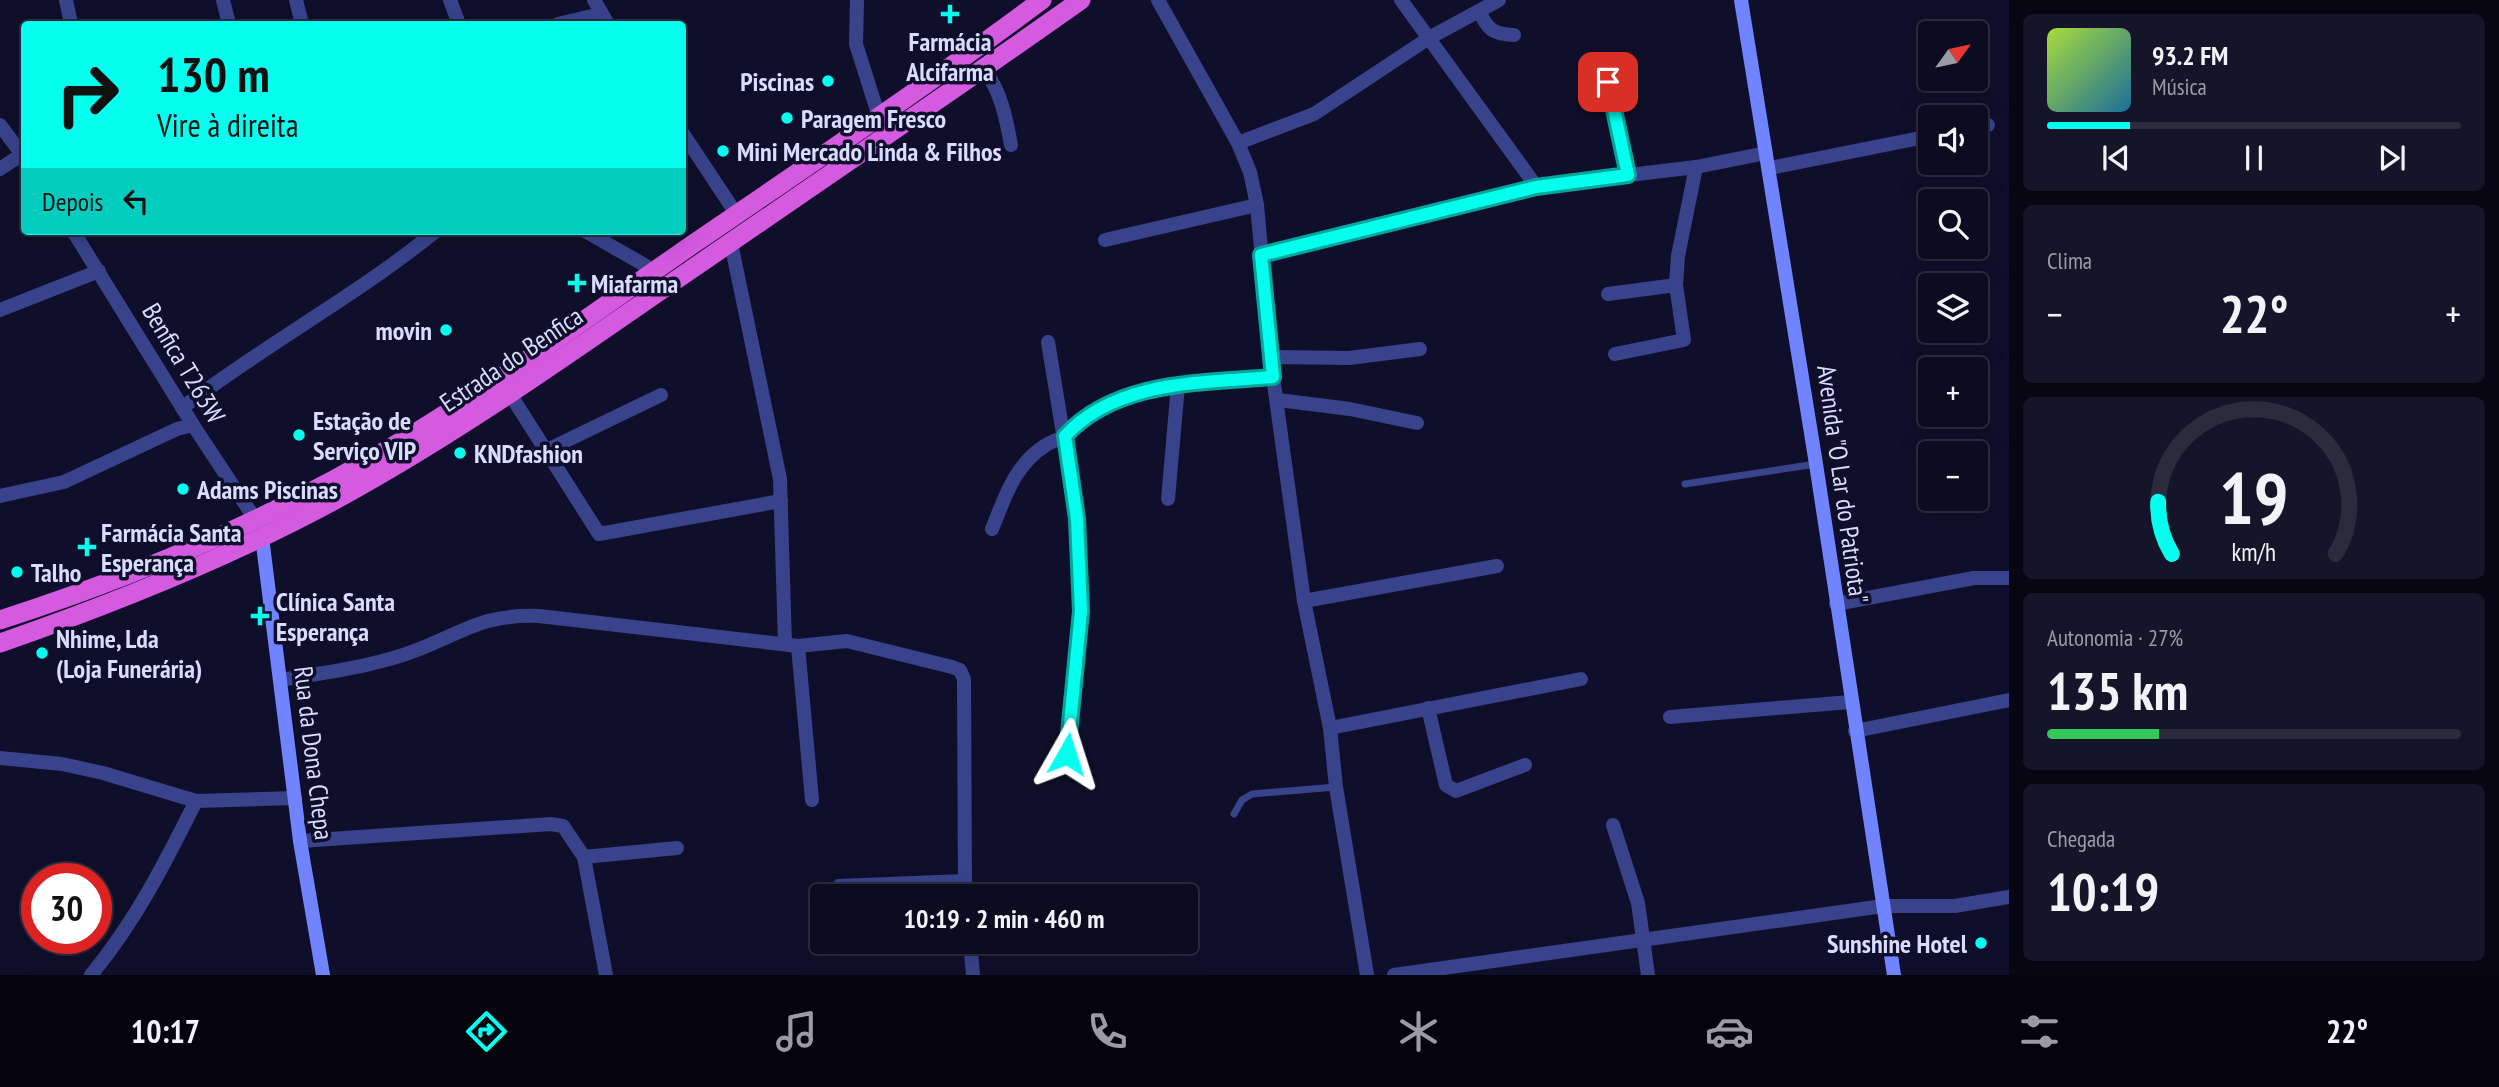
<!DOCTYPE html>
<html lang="pt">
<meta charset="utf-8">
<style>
:root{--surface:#0c0b20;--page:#151429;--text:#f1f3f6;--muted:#9a9ba5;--line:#2c2b3e;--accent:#05ffef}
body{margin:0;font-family:"PT Sans Narrow",sans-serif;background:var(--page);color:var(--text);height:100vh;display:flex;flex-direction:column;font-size:26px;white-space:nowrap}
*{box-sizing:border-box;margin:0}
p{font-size:23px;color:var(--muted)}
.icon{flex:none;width:38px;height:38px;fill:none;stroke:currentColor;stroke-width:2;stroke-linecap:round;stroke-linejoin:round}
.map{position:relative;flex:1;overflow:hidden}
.panel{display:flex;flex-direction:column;gap:14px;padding:14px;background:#070612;width:490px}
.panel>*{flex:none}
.hud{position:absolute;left:21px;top:21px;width:665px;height:214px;border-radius:7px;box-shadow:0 7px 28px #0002,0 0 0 2px var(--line);background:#05ffef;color:#111;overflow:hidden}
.needle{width:46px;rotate:57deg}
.buttons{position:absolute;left:1918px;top:21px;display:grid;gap:14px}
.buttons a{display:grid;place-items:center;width:70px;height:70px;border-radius:7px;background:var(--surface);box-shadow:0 7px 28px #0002,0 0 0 2px var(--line);font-size:35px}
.speed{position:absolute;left:21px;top:863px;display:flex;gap:14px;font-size:35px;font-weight:700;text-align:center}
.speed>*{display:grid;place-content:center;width:91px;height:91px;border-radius:50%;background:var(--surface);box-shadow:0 7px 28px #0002,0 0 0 2px var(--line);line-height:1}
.speed .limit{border:10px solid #d22;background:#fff;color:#111}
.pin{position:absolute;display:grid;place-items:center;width:60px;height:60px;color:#fff;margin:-30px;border-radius:14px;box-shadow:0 4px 10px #0006}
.me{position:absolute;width:77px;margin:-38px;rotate:6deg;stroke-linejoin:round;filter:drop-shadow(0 0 5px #0008)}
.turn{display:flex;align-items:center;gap:24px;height:147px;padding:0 21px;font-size:32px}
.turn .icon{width:91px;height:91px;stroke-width:2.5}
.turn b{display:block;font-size:49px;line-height:60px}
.then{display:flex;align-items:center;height:66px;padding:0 21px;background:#0003;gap:14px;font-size:26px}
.big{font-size:52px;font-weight:700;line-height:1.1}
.panel .card{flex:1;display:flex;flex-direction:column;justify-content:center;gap:10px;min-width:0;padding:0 24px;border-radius:10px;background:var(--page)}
.panel .dial{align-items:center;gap:0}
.dial svg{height:182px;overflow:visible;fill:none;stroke:var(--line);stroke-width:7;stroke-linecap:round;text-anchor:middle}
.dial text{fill:var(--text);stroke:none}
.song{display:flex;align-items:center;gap:21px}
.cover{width:84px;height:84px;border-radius:10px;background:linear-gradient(135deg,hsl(80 70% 55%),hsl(200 70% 35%))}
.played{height:7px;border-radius:4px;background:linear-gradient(90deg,var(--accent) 20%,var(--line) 20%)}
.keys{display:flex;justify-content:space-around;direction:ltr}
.heat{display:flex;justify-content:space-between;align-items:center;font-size:38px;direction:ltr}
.charge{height:10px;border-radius:5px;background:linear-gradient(90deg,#34c759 27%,var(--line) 0)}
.trip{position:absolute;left:810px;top:884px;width:388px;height:70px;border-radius:7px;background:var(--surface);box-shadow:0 7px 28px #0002,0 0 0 2px var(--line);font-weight:700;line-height:70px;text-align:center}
.tab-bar{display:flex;height:112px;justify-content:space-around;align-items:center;background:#05040d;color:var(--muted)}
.tab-bar .icon{width:49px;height:49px}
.tab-bar .current{color:var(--accent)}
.tab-bar b{font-size:32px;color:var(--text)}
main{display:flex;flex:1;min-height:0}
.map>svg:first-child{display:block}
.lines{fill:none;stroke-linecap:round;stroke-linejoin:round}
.service{stroke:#38438c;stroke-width:7}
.minor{stroke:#38438c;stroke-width:14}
.secondary{stroke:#7084ff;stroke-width:14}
.trunk{stroke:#d45ae0;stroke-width:19}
.route-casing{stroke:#03a69b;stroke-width:18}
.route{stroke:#05ffef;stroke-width:12}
.poi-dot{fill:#05ffef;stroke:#100f2b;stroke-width:2.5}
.labels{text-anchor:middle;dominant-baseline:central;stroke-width:7;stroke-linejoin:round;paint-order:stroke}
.poi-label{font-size:26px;font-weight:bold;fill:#d9dbff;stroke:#100f2b;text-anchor:start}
.street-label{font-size:26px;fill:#d9dbff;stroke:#100f2b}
</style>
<main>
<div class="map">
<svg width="2009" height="975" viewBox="0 0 2009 975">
<rect width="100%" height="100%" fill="#100f2b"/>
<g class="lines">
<g class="service">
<path d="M1685,484L1816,464"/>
<path d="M1234,814L1242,800L1252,794L1336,787"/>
</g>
<g class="minor">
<path d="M66,0L71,24"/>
<path d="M223,0L229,24"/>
<path d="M296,0L302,24"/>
<path d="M450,0L459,24"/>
<path d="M594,0L608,24"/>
<path d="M857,0L856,44L879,117"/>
<path d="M1158,0L1238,143L1250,172L1257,205L1273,377L1304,601L1330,728L1336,787L1367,975"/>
<path d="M1401,0L1536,186"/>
<path d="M1479,11C1488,30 1493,34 1514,35"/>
<path d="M558,24L600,14"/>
<path d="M1603,59L1628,175"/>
<path d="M984,69C1001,92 1006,117 1011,145"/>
<path d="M0,125L24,157"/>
<path d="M1976,127L1988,125"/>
<path d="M682,132L737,215"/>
<path d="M1238,143L1314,114L1429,38L1499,0"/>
<path d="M1770,168L1930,136"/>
<path d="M0,169L24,153"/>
<path d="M73,231L193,425L255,519"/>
<path d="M585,231L655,271"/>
<path d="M1105,240L1257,205"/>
<path d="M731,243L780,479L785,644"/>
<path d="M1261,255L1536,186L1696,167L1766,153"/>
<path d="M1608,294L1676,285"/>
<path d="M0,310L99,271"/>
<path d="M1048,342L1077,519L1081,611L1067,754"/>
<path d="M1615,354L1684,340L1676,285L1678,256L1696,167"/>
<path d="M1273,357L1349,358L1420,349"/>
<path d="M510,394L599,534L781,501"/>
<path d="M1278,400L1350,409L1417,423"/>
<path d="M182,408C264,345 356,296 436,231"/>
<path d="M545,451L661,395"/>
<path d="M0,496L64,482L177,429L193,425"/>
<path d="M1168,499L1178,385"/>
<path d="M992,529C1005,497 1015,464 1046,445C1052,441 1060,440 1065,435C1071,431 1075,424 1080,420C1137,382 1207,383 1273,377"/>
<path d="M1304,601L1497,566"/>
<path d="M1836,604L1974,578H2009"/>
<path d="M798,646L812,800"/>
<path d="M280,680C326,672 373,667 417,650C466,631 483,614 539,616L798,646L847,641L952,667L960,670L964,679L965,896"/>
<path d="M1428,708L1446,785L1456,791L1525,765"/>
<path d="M1670,717L1850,702"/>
<path d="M1330,728L1581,679"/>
<path d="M1855,731L2009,700"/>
<path d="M0,758L62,764L103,773L196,801L295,798"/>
<path d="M1613,825L1638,903L1648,975"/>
<path d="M300,841L551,824L563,826L584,857L606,975"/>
<path d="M584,857L677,848"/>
<path d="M839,886L964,881"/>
<path d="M970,942L973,975"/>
<path d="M91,975C135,922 165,863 196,801"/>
<path d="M1394,975L1883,906H1955L2009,897"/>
</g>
<g class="secondary">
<path d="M1741,0L1816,464L1894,975"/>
<path d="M262,537L300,841L323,975"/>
</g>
<g class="trunk">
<path d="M0,620C140,575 276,517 402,441C503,380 599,309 696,242C812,163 929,84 1042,0"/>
<path d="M0,643C121,601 243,552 355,489C471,424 580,346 689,271C820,181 951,92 1081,0"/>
</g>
</g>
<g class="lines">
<defs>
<path id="route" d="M1067,754L1081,611L1077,519L1065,436C1116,380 1202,383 1273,377L1261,255L1536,187L1628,175L1608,82"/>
</defs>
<use href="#route" class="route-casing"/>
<use href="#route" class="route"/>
</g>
<g class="poi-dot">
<path d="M946.5 3.5h7v7h7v7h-7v7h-7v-7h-7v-7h7z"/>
<circle cx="828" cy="81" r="7"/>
<circle cx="787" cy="118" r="7"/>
<circle cx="723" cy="151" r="7"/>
<path d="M573.5 272.5h7v7h7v7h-7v7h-7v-7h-7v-7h7z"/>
<circle cx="446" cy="330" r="7"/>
<circle cx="299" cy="435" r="7"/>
<circle cx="460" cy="453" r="7"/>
<circle cx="183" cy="489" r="7"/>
<path d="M83.5 536.5h7v7h7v7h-7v7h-7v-7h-7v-7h7z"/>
<circle cx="17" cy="572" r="7"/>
<path d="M256.5 605.5h7v7h7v7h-7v7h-7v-7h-7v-7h7z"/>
<circle cx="42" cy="653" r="7"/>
<circle cx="1981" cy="943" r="7"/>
</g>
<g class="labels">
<g class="poi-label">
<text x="950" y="41" text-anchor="middle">Farmácia<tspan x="950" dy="30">Alcifarma</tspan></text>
<text x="814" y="81" text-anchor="end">Piscinas</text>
<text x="801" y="118">Paragem Fresco</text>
<text x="737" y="151">Mini Mercado Linda &amp; Filhos</text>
<text x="591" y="283">Miafarma</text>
<text x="432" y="330" text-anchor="end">movin</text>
<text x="313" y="420">Estação de<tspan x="313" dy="30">Serviço VIP</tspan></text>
<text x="474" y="453">KNDfashion</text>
<text x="197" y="489">Adams Piscinas</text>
<text x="101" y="532">Farmácia Santa<tspan x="101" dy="30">Esperança</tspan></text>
<text x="31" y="572">Talho</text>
<text x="276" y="601">Clínica Santa<tspan x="276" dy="30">Esperança</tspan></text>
<text x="56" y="638">Nhime, Lda<tspan x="56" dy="30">(Loja Funerária)</tspan></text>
<text x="1967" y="943" text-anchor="end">Sunshine Hotel</text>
</g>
<g class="street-label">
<text transform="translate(511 359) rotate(-34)">Estrada do Benfica</text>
<text transform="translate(184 363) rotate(59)">Benfica T263W</text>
<text transform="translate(1843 484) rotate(82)">Avenida "O Lar do Patriota"</text>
<text transform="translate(314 753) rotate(83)">Rua da Dona Chepa</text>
</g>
</g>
</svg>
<div class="buttons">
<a><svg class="needle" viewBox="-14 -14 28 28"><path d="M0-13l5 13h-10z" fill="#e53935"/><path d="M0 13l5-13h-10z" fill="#9a9ba5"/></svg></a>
<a><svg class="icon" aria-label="sound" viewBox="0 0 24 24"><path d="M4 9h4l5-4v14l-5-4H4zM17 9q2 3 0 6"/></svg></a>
<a><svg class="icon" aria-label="search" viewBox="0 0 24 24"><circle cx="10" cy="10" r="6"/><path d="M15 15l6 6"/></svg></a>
<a><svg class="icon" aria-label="layers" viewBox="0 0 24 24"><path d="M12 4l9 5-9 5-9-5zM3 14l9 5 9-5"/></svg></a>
<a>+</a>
<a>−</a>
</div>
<div class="speed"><div class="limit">30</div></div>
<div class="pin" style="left:1608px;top:82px;background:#d93025"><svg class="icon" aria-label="arrive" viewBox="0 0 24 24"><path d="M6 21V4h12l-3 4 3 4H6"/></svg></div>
<svg class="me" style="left:1067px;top:754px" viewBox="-20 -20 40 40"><path d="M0-17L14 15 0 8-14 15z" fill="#05ffef" stroke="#fff" stroke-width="4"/></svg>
<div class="trip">10:19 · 2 min · 460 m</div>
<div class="hud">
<div class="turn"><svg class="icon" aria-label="right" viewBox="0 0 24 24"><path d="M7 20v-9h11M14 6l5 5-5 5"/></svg><div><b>130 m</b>Vire à direita</div></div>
<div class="then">Depois<svg class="icon" aria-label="left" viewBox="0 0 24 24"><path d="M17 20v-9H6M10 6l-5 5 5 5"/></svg></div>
</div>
</div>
<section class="panel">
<div class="card">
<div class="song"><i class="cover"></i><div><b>93.2 FM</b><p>Música</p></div></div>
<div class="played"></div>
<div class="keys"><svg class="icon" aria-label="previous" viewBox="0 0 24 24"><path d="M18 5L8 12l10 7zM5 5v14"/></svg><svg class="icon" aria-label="pause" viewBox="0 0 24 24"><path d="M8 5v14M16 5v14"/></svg><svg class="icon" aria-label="next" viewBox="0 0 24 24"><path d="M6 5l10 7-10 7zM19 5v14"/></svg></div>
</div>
<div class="card"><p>Clima</p>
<div class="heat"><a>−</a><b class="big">22°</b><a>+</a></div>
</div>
<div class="card dial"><svg viewBox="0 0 100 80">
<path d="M14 69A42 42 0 1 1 86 69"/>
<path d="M14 69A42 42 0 0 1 8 46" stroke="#05ffef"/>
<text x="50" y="56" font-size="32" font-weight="700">19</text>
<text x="50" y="72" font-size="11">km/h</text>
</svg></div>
<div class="card"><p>Autonomia · 27%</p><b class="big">135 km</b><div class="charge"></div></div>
<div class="card"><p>Chegada</p><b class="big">10:19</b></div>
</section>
</main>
<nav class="tab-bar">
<b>10:17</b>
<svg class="icon current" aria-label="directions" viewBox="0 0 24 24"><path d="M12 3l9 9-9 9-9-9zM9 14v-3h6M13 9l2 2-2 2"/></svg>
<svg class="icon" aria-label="music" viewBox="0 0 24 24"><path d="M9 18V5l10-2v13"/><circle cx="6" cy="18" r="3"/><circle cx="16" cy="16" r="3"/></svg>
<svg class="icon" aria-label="phone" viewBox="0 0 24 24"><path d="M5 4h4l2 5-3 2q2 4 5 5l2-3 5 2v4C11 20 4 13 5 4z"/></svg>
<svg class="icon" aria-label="climate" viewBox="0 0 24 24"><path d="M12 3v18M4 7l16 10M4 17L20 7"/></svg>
<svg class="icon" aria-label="car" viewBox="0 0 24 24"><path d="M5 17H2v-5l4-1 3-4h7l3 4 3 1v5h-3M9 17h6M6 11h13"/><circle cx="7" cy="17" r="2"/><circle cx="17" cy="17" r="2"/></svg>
<svg class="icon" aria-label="filters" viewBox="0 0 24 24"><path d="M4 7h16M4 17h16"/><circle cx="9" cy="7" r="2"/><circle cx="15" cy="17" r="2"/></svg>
<b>22°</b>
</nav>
